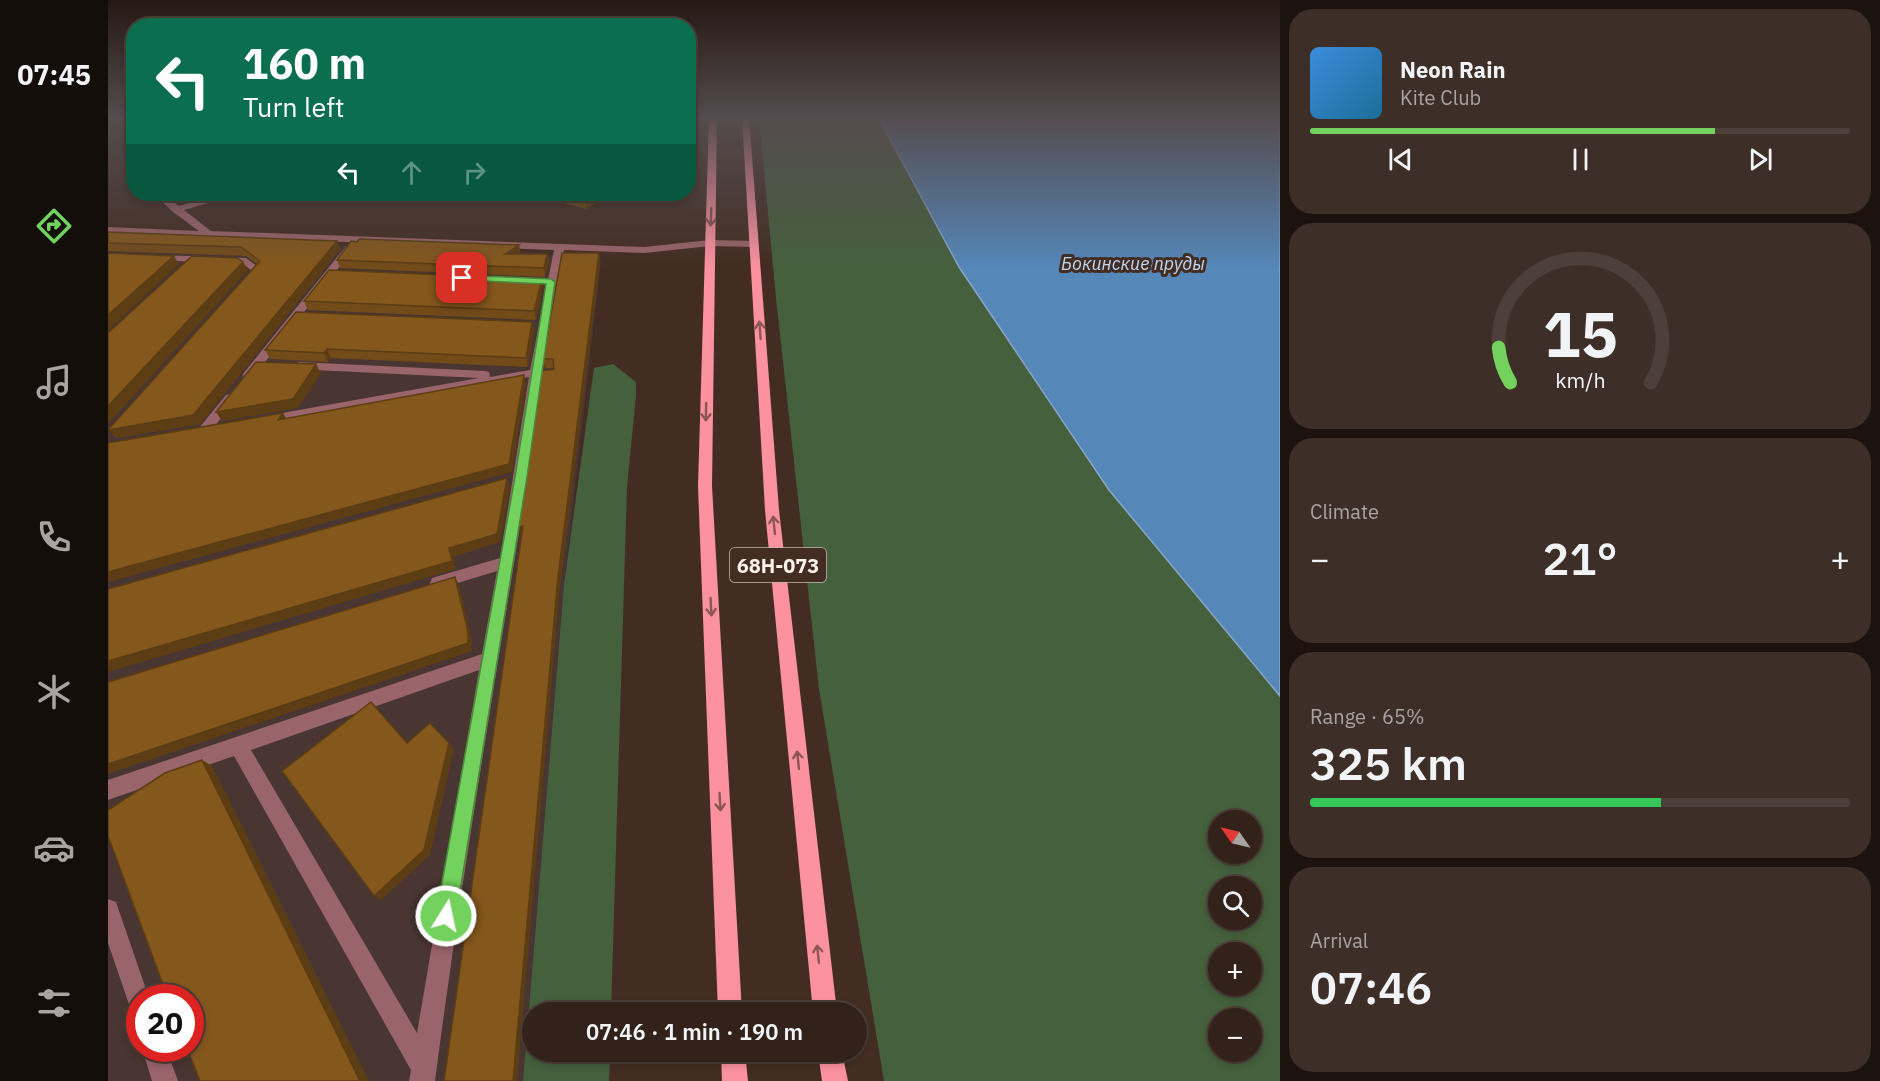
<!DOCTYPE html>
<meta charset="utf-8">
<style>
:root{--surface:#32221a;--page:#3d2f27;--text:#f1f3f6;--muted:#a8a4a2;--line:#4d3f39;--accent:#72d25d}
body{margin:0;font-family:"IBM Plex Sans",sans-serif;background:var(--page);color:var(--text);height:100vh;display:flex;flex-direction:column;font-size:22px;white-space:nowrap}
*{box-sizing:border-box;margin:0}
p{font-size:20px;color:var(--muted)}
.icon{flex:none;width:33px;height:33px;fill:none;stroke:currentColor;stroke-width:2;stroke-linecap:round;stroke-linejoin:round}
.map{position:relative;flex:1;overflow:hidden}
.details{display:flex;flex-direction:column;gap:9px;padding:9px;background:#1c130e;width:600px}
.details>*{flex:none}
.hud{position:absolute;left:18px;top:18px;width:570px;height:183px;border-radius:24px;box-shadow:0 3px 9px #0003,0 0 0 2px var(--line);background:#0b6e4f;color:#fff;overflow:hidden}
.needle{width:39px;rotate:304deg}
.fabs{position:absolute;left:1100px;top:810px;display:grid;gap:12px}
.fabs a{display:grid;place-items:center;width:54px;height:54px;border-radius:50%;background:var(--surface);box-shadow:0 3px 9px #0003,0 0 0 2px var(--line);font-size:30px}
.speed{position:absolute;left:18px;top:984px;display:flex;gap:12px;font-size:30px;font-weight:700;text-align:center}
.speed>*{display:grid;place-content:center;width:78px;height:78px;border-radius:50%;background:var(--surface);box-shadow:0 3px 9px #0003,0 0 0 2px var(--line);line-height:1}
.speed .limit{border:9px solid #d22;background:#fff;color:#111}
.pin{position:absolute;display:grid;place-items:center;width:51px;height:51px;color:#fff;margin:-26px;border-radius:12px;box-shadow:0 3px 9px #0006}
.me{position:absolute;width:66px;margin:-33px;rotate:10deg;stroke-linejoin:round;filter:drop-shadow(0 0 4px #0008)}
.turn{display:flex;align-items:center;gap:21px;height:126px;padding:0 18px;font-size:27px}
.turn .icon{width:78px;height:78px;stroke-width:2.5}
.turn b{display:block;font-size:42px;line-height:51px}
.lanes{display:flex;align-items:center;height:57px;padding:0 18px;background:#0003;justify-content:center;gap:30px;direction:ltr}
.lanes .off{opacity:.35}
.big{font-size:45px;font-weight:600;line-height:1.1}
.details .card{flex:1;display:flex;flex-direction:column;justify-content:center;gap:9px;min-width:0;padding:0 21px;border-radius:24px;background:var(--page)}
.details .dial{align-items:center;gap:0}
.dial svg{height:156px;overflow:visible;fill:none;stroke:var(--line);stroke-width:7;stroke-linecap:round;text-anchor:middle}
.dial text{fill:var(--text);stroke:none}
.song{display:flex;align-items:center;gap:18px}
.cover{width:72px;height:72px;border-radius:9px;background:linear-gradient(135deg,hsl(210 70% 55%),hsl(200 70% 35%))}
.played{height:6px;border-radius:3px;background:linear-gradient(90deg,var(--accent) 75%,var(--line) 75%)}
.keys{display:flex;justify-content:space-around;direction:ltr}
.heat{display:flex;justify-content:space-between;align-items:center;font-size:33px;direction:ltr}
.charge{height:9px;border-radius:4px;background:linear-gradient(90deg,#34c759 65%,var(--line) 0)}
.trip{position:absolute;left:414px;top:1002px;width:345px;height:60px;border-radius:30px;background:var(--surface);box-shadow:0 3px 9px #0003,0 0 0 2px var(--line);font-weight:600;line-height:60px;text-align:center}
main{display:flex;flex:1;min-height:0}
.tabs{display:flex;flex-direction:column;width:108px;justify-content:space-around;align-items:center;background:#140e0a;color:var(--muted)}
.tabs .icon{width:42px;height:42px}
.tabs .active{color:var(--accent)}
.tabs b{font-size:27px;color:var(--text)}
.map>svg:first-child{display:block}
.industrial{fill:#493532;fill-rule:evenodd}
.green{fill:#45603d;fill-rule:evenodd}
.water{fill:#5587b9;stroke:#88a7c8;stroke-width:1.5}
.lines{fill:none;stroke-linecap:round;stroke-linejoin:round}
.lane{fill:#99646a;fill-rule:evenodd}
.primary{fill:#fc91a0;fill-rule:evenodd}
.wall{fill:#724b19}
.shaded-wall{fill:#5c3d14}
.building{fill:#84571d;stroke:#5c3d14;stroke-width:1.5}
.oneway{stroke:#8d5554}
.route{fill:#72d25d;stroke:#4a883c;stroke-width:1.5}
.labels{text-anchor:middle;dominant-baseline:central;stroke-width:6;stroke-linejoin:round;paint-order:stroke}
.far-water-label{font-size:18px;font-style:italic;fill:#bed9f6;stroke:#432d22}
.shield{fill:#432d22;stroke:#c6b7af;stroke-width:1.5}
.shield-label{font-size:20px;font-weight:bold;fill:#fef2ec}
</style>
<main>
<nav class="tabs">
<b>07:45</b>
<svg class="icon active" aria-label="directions" viewBox="0 0 24 24"><path d="M12 3l9 9-9 9-9-9zM9 14v-3h6M13 9l2 2-2 2"/></svg>
<svg class="icon" aria-label="music" viewBox="0 0 24 24"><path d="M9 18V5l10-2v13"/><circle cx="6" cy="18" r="3"/><circle cx="16" cy="16" r="3"/></svg>
<svg class="icon" aria-label="phone" viewBox="0 0 24 24"><path d="M5 4h4l2 5-3 2q2 4 5 5l2-3 5 2v4C11 20 4 13 5 4z"/></svg>
<svg class="icon" aria-label="climate" viewBox="0 0 24 24"><path d="M12 3v18M4 7l16 10M4 17L20 7"/></svg>
<svg class="icon" aria-label="car" viewBox="0 0 24 24"><path d="M5 17H2v-5l4-1 3-4h7l3 4 3 1v5h-3M9 17h6M6 11h13"/><circle cx="7" cy="17" r="2"/><circle cx="17" cy="17" r="2"/></svg>
<svg class="icon" aria-label="filters" viewBox="0 0 24 24"><path d="M4 7h16M4 17h16"/><circle cx="9" cy="7" r="2"/><circle cx="15" cy="17" r="2"/></svg>
</nav>
<div class="map">
<svg width="1172" height="1081" viewBox="0 0 1172 1081">
<rect width="100%" height="100%" fill="#432d22"/>
<path class="industrial" d="M0,236L434,254L493,261L456,584L415,1081H0ZM32,998H82V1048H32Z"/>
<g class="green">
<path d="M651,117H770L851,267L1001,490L1172,696V1081H776L711,689L668,298ZM1110,820H1143V854H1110ZM1110,886H1143V920H1110ZM1110,952H1143V986H1110ZM1110,1018H1143V1052H1110Z"/>
<path d="M505,364L528,382V395L519,487L503,1012H424V1052H502L501,1081H415L456,584L486,368Z"/>
</g>
<path class="water" d="M770,117H1172V696L1001,490L851,267Z"/>
<g class="lines">
<g class="lane">
<path d="M26,159V174L15,166Z"/>
<path d="M46,194H55L71,206L114,194H125L124,196L76,210L103,231L536,247L602,240L646,241L651,244L646,247L602,246L536,253L456,250C435,342 427,433 412,526C382,711 351,896 327,1081H301L303,1070L126,756L0,800V780L374,654L389,571L330,589L324,588L322,583L324,578L392,558L421,377L157,424L151,420L157,416L371,378L187,369L185,366L191,362L377,371L381,372L382,377L422,370L446,250L0,233V227L91,231L65,212ZM371,670L309,1033L143,750Z"/>
<path d="M238,246L246,248L143,380H135V374Z"/>
<path d="M48,255L138,258L154,270L142,284L138,285L133,282L143,270L135,264L45,260L43,258Z"/>
<path d="M122,394L126,395L128,398L126,401L101,434H91L90,431L91,428L118,395Z"/>
<path d="M0,899L8,902L41,998H32V1017L24,1013L0,943Z"/>
<path d="M34,1048H58L70,1081H44Z"/>
</g>
<g class="primary">
<path d="M601,117H609L604,486L634,1012H610L590,486Z"/>
<path d="M634,117H641L671,510L729,1012H705L657,510Z"/>
<path d="M613,1052H637L640,1081H614Z"/>
<path d="M710,1052H734L740,1081H714Z"/>
</g>
</g>
<g class="wall">
<path d="M422,194H502L478,209Z"/>
<path d="M0,232L229,241L232,249L92,424L8,438L149,264L138,256L0,251Z"/>
<path d="M411,245L412,253V254H439L441,262L437,277L232,268L229,260Z"/>
<path d="M492,262L452,585L380,777L413,536L446,368H437L435,359Z"/>
<path d="M435,287L428,320L200,310L196,301Z"/>
<path d="M424,322L426,331L420,367L223,358L220,362L162,359L157,350Z"/>
</g>
<g class="shaded-wall">
<path d="M75,194H97L78,199Z"/>
<path d="M476,194H502L478,209Z"/>
<path d="M229,241L232,249L92,424L8,438L0,430Z"/>
<path d="M411,245L412,253L399,262L397,254Z"/>
<path d="M491,253L492,262L452,585L409,1081H405L450,577Z"/>
<path d="M439,254L441,262L437,277L436,268Z"/>
<path d="M66,256L71,264L0,330V315Z"/>
<path d="M135,262L140,270L0,424V406Z"/>
<path d="M434,279L435,287L428,320L426,311Z"/>
<path d="M424,322L426,331L420,367L418,358Z"/>
<path d="M219,349L223,358L220,362L216,353Z"/>
<path d="M208,364L213,373L190,408L114,421L108,412Z"/>
<path d="M416,375L418,383L404,472L0,582V572Z"/>
<path d="M175,413L180,422L170,420Z"/>
<path d="M399,478L402,487L392,542L345,557L348,569L0,672V661L341,548Z"/>
<path d="M415,526L417,535L413,536L410,528Z"/>
<path d="M347,577L351,585L364,640V651L0,774V764Z"/>
<path d="M341,743L346,749L322,855L273,900L266,896Z"/>
<path d="M94,760L104,766L261,1081H252Z"/>
</g>
<g class="building">
<path d="M0,232L229,241L85,415L0,430L152,261L133,247L0,243Z"/>
<path d="M251,239L411,245L397,254H439L436,268L229,260L243,241L249,242Z"/>
<path d="M0,253L66,256L0,315Z"/>
<path d="M454,253H491L450,577L405,1081H336L415,526L410,528L433,371L446,369L445,359H435Z"/>
<path d="M84,256L129,258L135,262L0,406V333Z"/>
<path d="M221,270L434,279L426,311L196,301Z"/>
<path d="M188,312L424,322L418,358L219,349L216,353L157,350Z"/>
<path d="M148,362L208,364L185,399L108,412Z"/>
<path d="M416,375L401,464L0,572V443L175,413L170,420Z"/>
<path d="M399,478L389,534L341,548L344,561L0,661V589Z"/>
<path d="M347,577L360,632V643L0,764V682Z"/>
<path d="M263,702L299,743L322,723L341,743L316,850L266,896L174,771Z"/>
<path d="M94,760L252,1081H92L79,1048H82V998H60L0,836V810L57,773Z"/>
</g>
<defs><path id="oneway-shaft" d="M-6 0H5M1.5-3L5.5 0L1.5 3" fill="none" stroke-width="1.6" stroke-linecap="round" stroke-linejoin="round" transform="scale(1.5)"/></defs>
<g class="oneway">
<use href="#oneway-shaft" transform="translate(603 217) rotate(92)"/>
<use href="#oneway-shaft" transform="translate(652 330) rotate(-94)"/>
<use href="#oneway-shaft" transform="translate(598 412) rotate(91)"/>
<use href="#oneway-shaft" transform="translate(666 525) rotate(-96)"/>
<use href="#oneway-shaft" transform="translate(603 607) rotate(87)"/>
<use href="#oneway-shaft" transform="translate(690 760) rotate(-96)"/>
<use href="#oneway-shaft" transform="translate(612 802) rotate(87)"/>
<use href="#oneway-shaft" transform="translate(710 954) rotate(-96)"/>
</g>
<linearGradient id="sky" x2="0" y2="1"><stop stop-color="#251913"/><stop offset="0.44" stop-color="#554c4f"/><stop offset="1" stop-color="#554c4f" stop-opacity="0"/></linearGradient>
<rect width="1172" height="268" fill="url(#sky)"/>
<path class="route" d="M354,275L443,279L447,282L419,477L348,916L345,924L338,927L331,924L328,916L407,477L438,284L351,280V276Z"/>
<g class="labels">
<g class="far-water-label">
<text x="1025" y="263">Бокинские пруды</text>
</g>
<rect class="shield" x="622" y="548" width="96" height="34" rx="4.5"/>
<g class="shield-label">
<text x="670" y="565">68Н-073</text>
</g>
</g>
</svg>
<div class="fabs">
<a><svg class="needle" viewBox="-14 -14 28 28"><path d="M0-13l5 13h-10z" fill="#e53935"/><path d="M0 13l5-13h-10z" fill="#a8a4a2"/></svg></a>
<a><svg class="icon" aria-label="search" viewBox="0 0 24 24"><circle cx="10" cy="10" r="6"/><path d="M15 15l6 6"/></svg></a>
<a>+</a>
<a>−</a>
</div>
<div class="speed"><div class="limit">20</div></div>
<div class="pin" style="left:354px;top:278px;background:#d93025"><svg class="icon" aria-label="arrive" viewBox="0 0 24 24"><path d="M6 21V4h12l-3 4 3 4H6"/></svg></div>
<svg class="me" style="left:338px;top:916px" viewBox="-20 -20 40 40"><circle r="17" fill="#72d25d" stroke="#fff" stroke-width="3"/><path d="M0-11L8 9 0 5-8 9z" fill="#fff"/></svg>
<div class="trip">07:46 · 1 min · 190 m</div>
<div class="hud">
<div class="turn"><svg class="icon" aria-label="left" viewBox="0 0 24 24"><path d="M17 20v-9H6M10 6l-5 5 5 5"/></svg><div><b>160 m</b>Turn left</div></div>
<div class="lanes"><svg class="icon" aria-label="left" viewBox="0 0 24 24"><path d="M17 20v-9H6M10 6l-5 5 5 5"/></svg><svg class="icon off" aria-label="ahead" viewBox="0 0 24 24"><path d="M12 20V5M6 11l6-6 6 6"/></svg><svg class="icon off" aria-label="right" viewBox="0 0 24 24"><path d="M7 20v-9h11M14 6l5 5-5 5"/></svg></div>
</div>
</div>
<section class="details">
<div class="card">
<div class="song"><i class="cover"></i><div><b>Neon Rain</b><p>Kite Club</p></div></div>
<div class="played"></div>
<div class="keys"><svg class="icon" aria-label="previous" viewBox="0 0 24 24"><path d="M18 5L8 12l10 7zM5 5v14"/></svg><svg class="icon" aria-label="pause" viewBox="0 0 24 24"><path d="M8 5v14M16 5v14"/></svg><svg class="icon" aria-label="next" viewBox="0 0 24 24"><path d="M6 5l10 7-10 7zM19 5v14"/></svg></div>
</div>
<div class="card dial"><svg viewBox="0 0 100 80">
<path d="M14 69A42 42 0 1 1 86 69"/>
<path d="M14 69A42 42 0 0 1 8 51" stroke="#72d25d"/>
<text x="50" y="56" font-size="32" font-weight="700">15</text>
<text x="50" y="72" font-size="11">km/h</text>
</svg></div>
<div class="card"><p>Climate</p>
<div class="heat"><a>−</a><b class="big">21°</b><a>+</a></div>
</div>
<div class="card"><p>Range · 65%</p><b class="big">325 km</b><div class="charge"></div></div>
<div class="card"><p>Arrival</p><b class="big">07:46</b></div>
</section>
</main>
